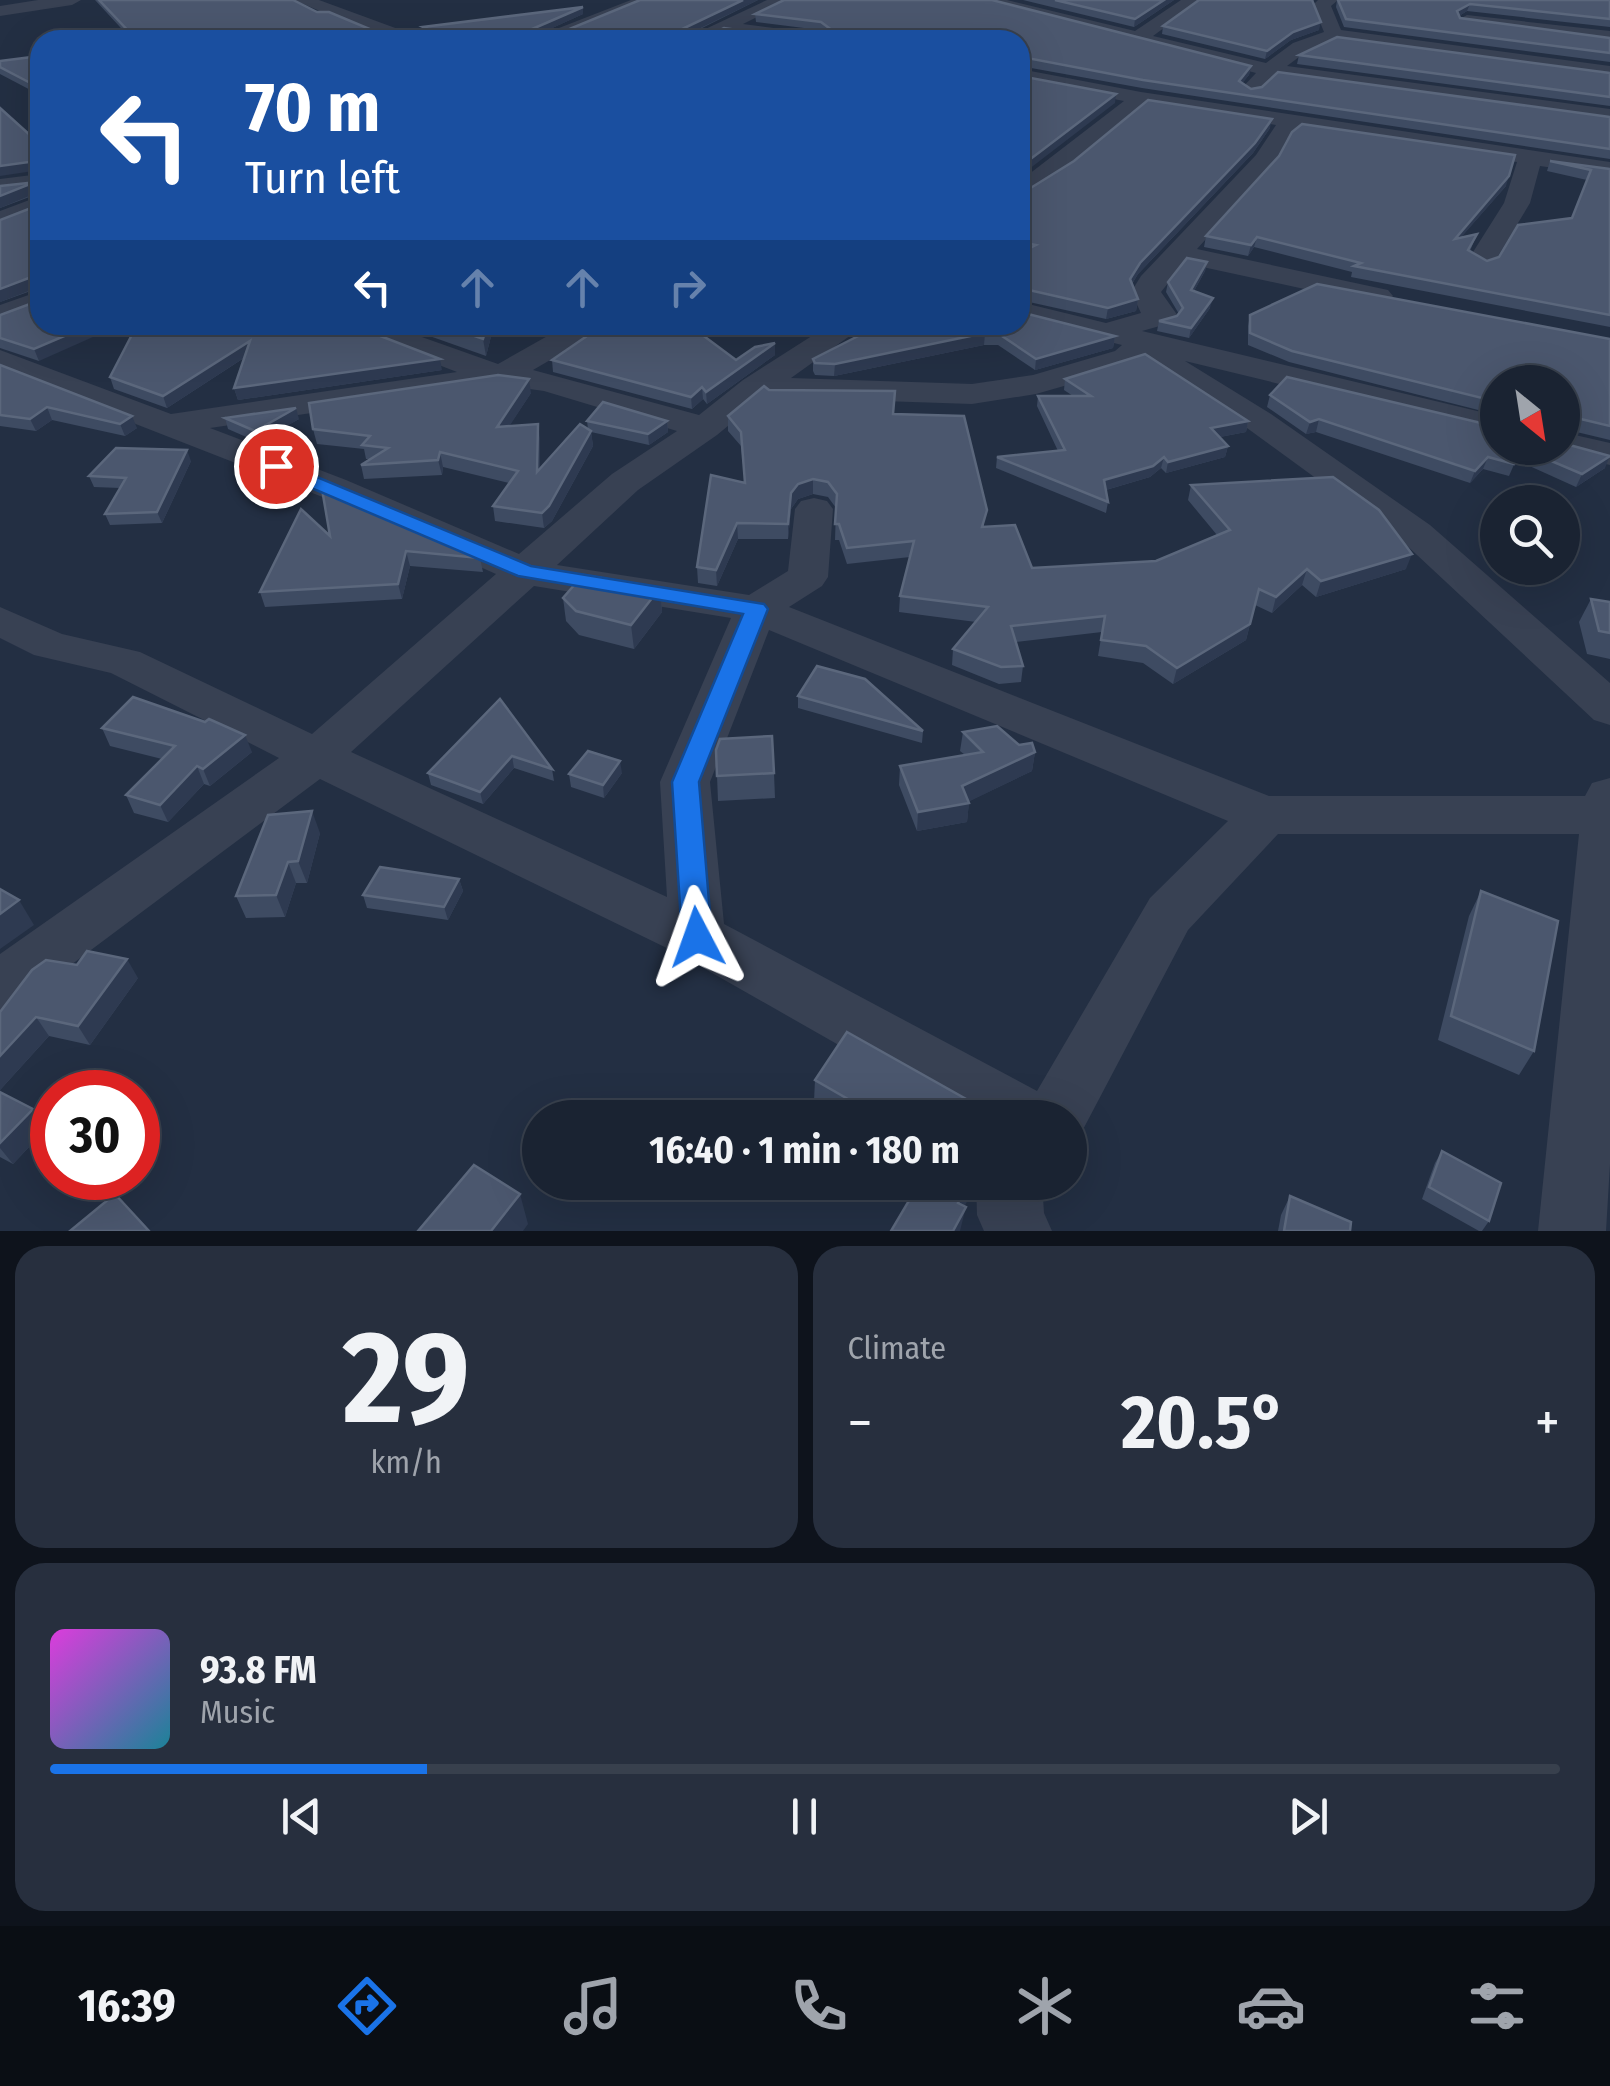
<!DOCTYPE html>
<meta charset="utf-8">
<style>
:root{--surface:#1a2332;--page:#272f3e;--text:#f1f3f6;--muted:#9fa4ac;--line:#38404d;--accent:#1a73e8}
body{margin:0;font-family:"Fira Sans Condensed",sans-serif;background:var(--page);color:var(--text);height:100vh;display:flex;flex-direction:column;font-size:38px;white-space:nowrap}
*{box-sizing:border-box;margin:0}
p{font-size:32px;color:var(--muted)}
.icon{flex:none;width:55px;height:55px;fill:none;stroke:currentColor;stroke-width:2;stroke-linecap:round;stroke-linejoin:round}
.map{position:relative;height:1231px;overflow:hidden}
.drawer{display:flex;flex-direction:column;gap:15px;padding:15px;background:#0e131c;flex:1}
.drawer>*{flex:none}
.top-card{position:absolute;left:30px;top:30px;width:1000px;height:305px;border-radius:30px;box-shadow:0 10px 40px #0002,0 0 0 2px var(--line);background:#1a4fa0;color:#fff;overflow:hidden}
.needle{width:65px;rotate:150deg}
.fabs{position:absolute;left:1480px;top:365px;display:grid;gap:20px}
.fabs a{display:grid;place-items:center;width:100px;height:100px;border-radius:50%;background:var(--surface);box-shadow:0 10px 40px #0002,0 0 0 2px var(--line);font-size:50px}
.speed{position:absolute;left:30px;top:1070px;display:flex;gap:20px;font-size:50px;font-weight:700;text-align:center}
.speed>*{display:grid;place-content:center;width:130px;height:130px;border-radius:50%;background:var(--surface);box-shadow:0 10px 40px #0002,0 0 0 2px var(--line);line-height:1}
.speed .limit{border:15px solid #d22;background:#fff;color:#111}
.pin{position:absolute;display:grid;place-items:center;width:85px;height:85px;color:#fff;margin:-42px;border:5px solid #fff;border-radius:50%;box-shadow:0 2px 10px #0007}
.me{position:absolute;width:110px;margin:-55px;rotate:356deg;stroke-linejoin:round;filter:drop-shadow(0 0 8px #0008)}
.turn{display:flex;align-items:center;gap:35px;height:210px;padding:0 50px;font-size:45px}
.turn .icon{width:130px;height:130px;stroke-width:2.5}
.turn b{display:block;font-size:70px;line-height:85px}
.lanes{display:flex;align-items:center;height:95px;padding:0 50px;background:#0003;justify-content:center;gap:50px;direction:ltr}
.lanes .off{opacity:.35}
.big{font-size:75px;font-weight:700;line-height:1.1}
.drawer .widget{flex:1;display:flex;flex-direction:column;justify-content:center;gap:15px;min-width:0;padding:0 35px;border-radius:30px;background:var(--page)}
.drawer .dial{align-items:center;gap:0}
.dial b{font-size:130px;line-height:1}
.song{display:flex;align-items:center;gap:30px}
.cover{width:120px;height:120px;border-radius:15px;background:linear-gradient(135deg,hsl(300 70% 55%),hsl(190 70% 35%))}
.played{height:10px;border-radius:5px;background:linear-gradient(90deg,var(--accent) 25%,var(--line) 25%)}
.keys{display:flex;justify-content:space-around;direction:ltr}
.heat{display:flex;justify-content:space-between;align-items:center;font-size:55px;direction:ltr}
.drawer .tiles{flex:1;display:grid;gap:15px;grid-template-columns:1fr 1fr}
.widget:last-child{grid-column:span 2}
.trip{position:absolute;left:522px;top:1100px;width:565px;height:100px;border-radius:50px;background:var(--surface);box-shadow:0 10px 40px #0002,0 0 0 2px var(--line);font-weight:700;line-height:100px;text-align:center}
.menu{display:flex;height:160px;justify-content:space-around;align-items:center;background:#0a0e14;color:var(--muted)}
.menu .icon{width:70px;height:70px}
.menu .on{color:var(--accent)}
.menu b{font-size:45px;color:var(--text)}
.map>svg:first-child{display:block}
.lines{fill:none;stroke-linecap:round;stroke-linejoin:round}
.minor{fill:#384153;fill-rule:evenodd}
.wall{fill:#3e4b62}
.shaded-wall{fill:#2e3a51}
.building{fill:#4b576e;stroke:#5b677c;stroke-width:2.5}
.route{fill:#1a73e8;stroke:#114b97;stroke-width:2.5}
</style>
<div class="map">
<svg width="1610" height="1231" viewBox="0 0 1610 1231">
<rect width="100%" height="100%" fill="#232f43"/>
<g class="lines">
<g class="minor">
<path d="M38,0H81L72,5L0,16V6Z"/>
<path d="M294,0H319L428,40L383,38Z"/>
<path d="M631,0H656L555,40H528Z"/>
<path d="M767,0H791L743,24L820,34L829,40H779L724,32L707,40H682Z"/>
<path d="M977,0H1007L1135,31L1181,0H1202L1153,36L1266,63L1293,43L1324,32L1313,5L1318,0H1338L1331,6L1341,30L1610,66V78L1335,41L1307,51L1287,66L1610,109V123L1275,77L1258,93L1251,95L1241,89L1256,73Z"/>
<path d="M1467,15L1610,31V43L1461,24L1458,20Z"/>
<path d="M1020,69L1141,92L1610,162V176L1540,166L1530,203L1492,266L1482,268L1468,260L1504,203L1517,162L1299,129L1287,139L1274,163L1197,249L1388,290L1393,296L1388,302L1378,305L1184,263L1161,292L1178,316L1174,322L1142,331L1498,416V437L1185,361L1271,414L1430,525L1610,683V725L1594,720L1402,541L1247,428L1143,360L1137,365L1036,394L972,404L763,397L717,435L638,490L557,565L749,595L788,571L795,509L801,501L814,498L827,501L833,509L828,577L822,586L789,607L1269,796H1585L1592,783L1610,778V1164L1606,1231H1538L1579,834H1278L1188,930L1078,1139L1070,1142V1118H967L677,953L320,779L20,1003L0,1011V954L279,758L111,673L34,655L0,638V607L62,634L140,652L312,734L496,574L320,496L0,371V350L171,414L457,372L351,331L347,325H388L498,364L567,325H604L600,331L533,370L699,415L743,380L829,325H865L791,378L972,384L1033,375L1115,351L1122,345L1020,320V302L1106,323L1141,313L1131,292L1141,276L1256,155L1276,125L1145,105L1070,168L1020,200V181L1124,101L1020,81ZM501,385L544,391L677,431L612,474L519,554L346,480L210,428ZM534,586L731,618L660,782L667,897L351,752ZM769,630L1228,821L1150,898L1037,1091L724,924L710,782Z"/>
<path d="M40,174V188L0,193V179Z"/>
<path d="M40,196V213L0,228V211Z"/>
<path d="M40,291V310L0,324V305Z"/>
<path d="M1562,432L1610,443V465L1549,450L1562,448Z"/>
<path d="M976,1182H1042L1044,1213L1052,1231H984L977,1215Z"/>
</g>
</g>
<g class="wall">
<path d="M95,0H293L317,12H329L379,33L426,36L423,27L583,7V14L539,34L555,35L640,0H758L686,36H707L724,28L779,36H828L820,30L756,22L755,14L784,0H992L1251,66L1249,75L1242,83L1251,89L1262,87L1278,72L1610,117V159L1142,88L1020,66V40H132Z"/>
<path d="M1023,0H1174L1134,27Z"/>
<path d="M1199,0H1314L1312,2L1319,30L1291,40L1265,59L1162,34L1163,26Z"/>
<path d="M1337,0H1610V27L1467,11L1459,16L1460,18L1610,38V62L1344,27L1336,7Z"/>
<path d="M1299,55L1610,73V106L1297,64Z"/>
<path d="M40,56V95L0,74V61Z"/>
<path d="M1270,128L1253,153L1138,274L1132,284L1138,299L1136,311L1106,319L1020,300V186L1021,194Z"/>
<path d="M1550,161L1610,169V327L1351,277L1352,272L1254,247L1248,256L1204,247L1206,236L1506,186L1461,237L1477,234L1470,251L1487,261L1499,257L1572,218L1587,180L1547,171Z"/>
<path d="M40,178L39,361L0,348V315L38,301L39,288L0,302L39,205L40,193L0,208V186L37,182Z"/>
<path d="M1207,262L1205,271L1194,291L1210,308L1189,338L1157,331L1159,321L1179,314L1166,292L1168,282Z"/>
<path d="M1020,312L1115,336L1113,348L1035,370L998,345H984L834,376L815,375L813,371V359Z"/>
<path d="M1250,315L1610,339V440L1564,429L1562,435V382H1498V415L1289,362L1248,345V326Z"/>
<path d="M406,325H494L486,356L407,328Z"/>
<path d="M294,330L442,370L238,400L234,388L244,358L167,408L114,389L110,377Z"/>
<path d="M775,343V355L707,404L703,399L692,409L553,372L552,360H736Z"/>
<path d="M0,365L137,428L125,436L52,420L36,431L0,426Z"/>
<path d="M1065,379L1248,421L1246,432L1220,437L1228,446L1225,457L1166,473L1161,468L1150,477L1106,490L1108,502L1106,513L996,468L997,457L1058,451L1037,406L1038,396H1073L1064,390Z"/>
<path d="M769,390L894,414L985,527L1032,568L1156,561L1217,535L1188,500L1191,485L1406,569L1316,597L1302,585L1272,613L1255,605L1246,640L1173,684L1143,663L1098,656L1102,632L1015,642L1023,666L1021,682L999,684L952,665L953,649L976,622L899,612L900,596L910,557L847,564L839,540H835L836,508L828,497L813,494L798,499L791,509L788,539H738L717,586L698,583L697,567L745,483L741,446L728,431V416Z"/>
<path d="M531,393L509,426L540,438V470L588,429L587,421H667L668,432L649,445L591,432L593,446L552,521L544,528L495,521L493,506L509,483L443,467L442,475L364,479L361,465L369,459H366L364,449L317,444L313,429Z"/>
<path d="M1270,395L1562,448L1605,468L1576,487L1516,460L1509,476L1483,469L1470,483L1316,432L1306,434L1267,407Z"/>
<path d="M225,418L299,419L258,442L228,429Z"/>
<path d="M191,461L162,523L110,525L105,514L120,488L94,487L89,476Z"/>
<path d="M330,536L480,558L483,572L410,566L402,599L265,607L260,592Z"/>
<path d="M660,588L662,612L634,649L579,635L566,621L563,598Z"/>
<path d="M1591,599L1610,602V659L1587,654L1579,622Z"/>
<path d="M798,696L923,731L922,743L798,708Z"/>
<path d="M500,699L552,769L554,781L514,768L483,804L431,785L428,773Z"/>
<path d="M102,728L252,752L210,786L204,784L168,822L134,813L126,795L162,759L110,746Z"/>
<path d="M963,732L1019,745L1035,752L1032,771L969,801L967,822L917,831L899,785L900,766L965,755L960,751Z"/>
<path d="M716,750L774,773L775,798L718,801Z"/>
<path d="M622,773L604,798L571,787L569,774Z"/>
<path d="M320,833L307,883H296L285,917L246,918L236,896Z"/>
<path d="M459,879L463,891L448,920L367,908L363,895Z"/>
<path d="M1481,891L1534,1051L1519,1075L1438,1040L1469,916Z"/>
<path d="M138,978L90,1045L49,1036L0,1090V1012Z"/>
<path d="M815,1080L968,1100L1006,1118H843L814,1101Z"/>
<path d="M0,1092L47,1128L13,1164L0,1157Z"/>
<path d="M1442,1151L1489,1221L1482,1231H1479L1422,1199L1435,1163Z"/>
<path d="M1290,1196L1350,1231H1278L1281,1215Z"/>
</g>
<g class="shaded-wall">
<path d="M743,0H758L678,39V31Z"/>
<path d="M1164,0H1174L1134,27L1135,19Z"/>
<path d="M1470,4L1467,11L1454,19L1457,11Z"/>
<path d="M583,7V14L526,40L523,33Z"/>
<path d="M1321,22L1319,30L1291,40L1265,59L1267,51L1293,32Z"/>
<path d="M1251,66L1249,75L1237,90L1239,81Z"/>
<path d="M1116,94L1115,103L1020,176V167Z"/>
<path d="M1272,119L1270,128L1253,153L1138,274L1128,290L1130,279L1140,263Z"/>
<path d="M36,161L40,170L0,176V166Z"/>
<path d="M1509,176L1506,186L1451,249L1455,239Z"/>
<path d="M35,182L39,192L0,208V196Z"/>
<path d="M1257,237L1254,247L1248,256L1251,245Z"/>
<path d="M1207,262L1205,271L1189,300L1191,290Z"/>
<path d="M34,276L39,287L0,302V289Z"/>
<path d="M1213,298L1210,308L1189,338L1191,328Z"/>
<path d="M1138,299L1136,311L1106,319L1108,308Z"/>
<path d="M90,325H120L39,361L34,349Z"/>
<path d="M487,325H494L486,356L483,339Z"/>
<path d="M985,333L984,345L834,376L835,364Z"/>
<path d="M1115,336L1113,348L1035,370L1036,359Z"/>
<path d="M250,341L253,352L167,408L163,396Z"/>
<path d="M775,343V355L707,404L706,392Z"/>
<path d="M440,359L442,370L238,400L234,388Z"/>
<path d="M529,379L531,393L499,442L497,427Z"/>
<path d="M702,387L703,399L692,409L691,397Z"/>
<path d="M47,407L52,420L36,431L30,419Z"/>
<path d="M296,408L299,419L258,442L255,431Z"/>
<path d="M132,416L137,428L125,436L120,424Z"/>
<path d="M1319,419L1316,432L1306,434L1310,422Z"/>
<path d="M667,421L668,432L649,445L648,434Z"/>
<path d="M1248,421L1246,432L1209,439L1211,428Z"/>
<path d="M538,424L540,438V487L537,472Z"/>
<path d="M591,431L593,446L552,521L544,528L542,513Z"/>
<path d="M1228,446L1225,457L1166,473L1168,462Z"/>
<path d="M187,450L191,461L162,523L157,512Z"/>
<path d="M440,452L443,467L442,475L438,460Z"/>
<path d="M1610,456L1605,468L1576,487L1582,474Z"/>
<path d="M1164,457L1161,468L1150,477L1102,491L1104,480Z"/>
<path d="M1488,457L1483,469L1470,483L1475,471Z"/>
<path d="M813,479V494L798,499L791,509L788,539V524L791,493L798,484Z"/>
<path d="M737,523L738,539L717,586L716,570Z"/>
<path d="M406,551L410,566L402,599L398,584Z"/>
<path d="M1412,554L1406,569L1316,597L1321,581Z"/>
<path d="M1307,569L1302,585L1272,613L1276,597Z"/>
<path d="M660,588L662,612L634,649L631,625Z"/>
<path d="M1250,624L1246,640L1173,684L1177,668Z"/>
<path d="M245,735L252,752L210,786L203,769Z"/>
<path d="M1035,752L1032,771L964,804L969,803L967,822L917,831L918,812L962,786Z"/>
<path d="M512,756L514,768L483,804L480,792Z"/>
<path d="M620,761L622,773L604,798L603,785Z"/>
<path d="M197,766L204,784L168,822L160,805Z"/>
<path d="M312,811L320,833L307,883L298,861Z"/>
<path d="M288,862L296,883L285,917L276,895Z"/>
<path d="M459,879L463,891L448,920L444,907Z"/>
<path d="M19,900L34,925L0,949V914Z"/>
<path d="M127,959L138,978L90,1045L78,1026Z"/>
<path d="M36,1017L49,1036L0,1090V1056Z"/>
<path d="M33,1109L47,1128L13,1164L0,1148V1143Z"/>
<path d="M969,1182H974L973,1191L955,1223L958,1203Z"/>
<path d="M520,1194L528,1224L523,1231H491Z"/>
<path d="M966,1207L960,1231H953Z"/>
</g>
<g class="building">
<path d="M99,0H293L317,12H329L379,33L426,36L430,30L423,27L583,7L523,33L555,35L640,0H743L678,31L682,36H707L724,28L779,36H829L833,31L821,22L755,14L784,0H992L1251,66L1239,81L1251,89L1262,87L1278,72L1610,117V149L1143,80L1022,57L1020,58V40H137Z"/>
<path d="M1055,0H1164L1135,19Z"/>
<path d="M1199,0H1312L1321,22L1293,32L1267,51L1163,26Z"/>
<path d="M1338,0H1610V19L1470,4L1457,11L1460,18L1610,38V53L1346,19Z"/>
<path d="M1337,37L1610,73V97L1299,55Z"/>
<path d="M40,56V88L0,67V61Z"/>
<path d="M1020,75V76L1116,94L1020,167Z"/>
<path d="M1148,100L1272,119L1255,143L1140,263L1130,279L1138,299L1108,308L1020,288V253L1036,245L1020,242V186L1021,194L1074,161Z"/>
<path d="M0,108L40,144V164L36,161L0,166Z"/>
<path d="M1302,124L1515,155L1509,176L1455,239L1477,234L1468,250L1487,261L1499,257L1518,225L1572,218L1591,170L1550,161L1610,169V315L1354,266L1361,263L1257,237L1251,245L1206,236L1279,156L1292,132Z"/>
<path d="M40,173V325H90L34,349L0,338V315L38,301L39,280L34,276L0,289V220L39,205L40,186L35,182L0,196V186L37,182L40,178Z"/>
<path d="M1187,258L1207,262L1191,290L1213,298L1191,328L1159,321L1177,316L1183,308L1168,282Z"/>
<path d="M1317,284L1610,339V426L1568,416L1564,420L1562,433V382H1498V402L1292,351L1250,333V315Z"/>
<path d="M1020,306V312L1115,336L1036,359L999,334L985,333L835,364L815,363L813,359L880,325H1020Z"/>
<path d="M137,325H291L294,330L304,328L306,332L352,325L440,359L234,388L250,341L163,396L110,377Z"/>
<path d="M443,325H487L483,339Z"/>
<path d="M603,325H689L736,360L755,347L775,343L706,392L702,387L691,397L552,360Z"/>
<path d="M1145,354L1248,421L1211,428L1228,446L1168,462L1164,457L1153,466L1104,480L1108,502L997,457L1065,450L1038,396H1091L1065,379Z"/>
<path d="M0,365L132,416L120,424L47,407L30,419L0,415Z"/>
<path d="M498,375L529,379L497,427L538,424L537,472L580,424L591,431L549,506L542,513L493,506L518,471L440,452L438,460L361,465L388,448L362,445L370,436L313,429L309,403Z"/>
<path d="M1287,377L1498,427V448H1562V443L1610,456L1582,474L1521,448L1514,464L1488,457L1475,471L1319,419L1310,422L1270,395Z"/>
<path d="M764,386L769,390L895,391L893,414L964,416L987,510L982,527L1015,525L1032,568L1156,561L1230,530L1191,485L1333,477L1379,510L1412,554L1321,581L1307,569L1276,597L1259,589L1250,624L1177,668L1146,646L1101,640L1105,616L1011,626L1023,666L1001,667L953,649L988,607L900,596L914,541L847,548L839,524H835L837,494L828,482L813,479L798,484L791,493L788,524L737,523L716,570L697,567L711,475L745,483L741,432L728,416Z"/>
<path d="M603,402L667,421L648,434L587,421Z"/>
<path d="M296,408L255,431L225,418Z"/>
<path d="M116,448L187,450L157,512L105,514L126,478L89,476Z"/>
<path d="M322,489L480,558L406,551L398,584L260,592L301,509L330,536Z"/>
<path d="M583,575L660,588L631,625L576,611L563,598Z"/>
<path d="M1591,599L1610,602V633L1599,631Z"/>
<path d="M817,666L865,679L923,731L798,696Z"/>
<path d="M133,697L205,722L209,719L245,735L203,769L197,766L160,805L126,795L175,746L102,728Z"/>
<path d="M500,699L552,769L512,756L480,792L428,773Z"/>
<path d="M997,726L1019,745L1032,743L1035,752L962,786L969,803L918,812L900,766L983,752L963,732Z"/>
<path d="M772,736L774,773L717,776L716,750L720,739Z"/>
<path d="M588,751L620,761L603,785L569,774Z"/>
<path d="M312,811L298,861L288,862L276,895L236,896L268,815Z"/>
<path d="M380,867L459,879L444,907L363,895Z"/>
<path d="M0,889L19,900L0,914Z"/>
<path d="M1481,891L1558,921L1534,1051L1451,1016Z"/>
<path d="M87,951L127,959L78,1026L36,1017L0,1056V1012L32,970L46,960L77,965Z"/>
<path d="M847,1032L968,1100L979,1101L1006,1115L1005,1118H881L815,1080Z"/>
<path d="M0,1092L33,1109L0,1143Z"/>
<path d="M1442,1151L1501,1183L1489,1221L1429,1187Z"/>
<path d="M474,1165L520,1194L491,1231H418Z"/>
<path d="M920,1182H969L958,1203L966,1207L953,1231H891Z"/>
<path d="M115,1194L149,1231H70Z"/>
<path d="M1290,1196L1351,1222L1350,1231H1284Z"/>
</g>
<path class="route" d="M276,460L531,566L764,604L768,609L699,782L712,937L707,945L697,949L686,945L682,937L672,782L743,614L518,576L269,470L266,466Z"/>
</svg>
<div class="fabs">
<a><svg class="needle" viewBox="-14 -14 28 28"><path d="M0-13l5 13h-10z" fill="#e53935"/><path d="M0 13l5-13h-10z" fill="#9fa4ac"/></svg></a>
<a><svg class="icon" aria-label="search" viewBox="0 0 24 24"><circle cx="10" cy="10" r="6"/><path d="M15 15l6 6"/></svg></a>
</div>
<div class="speed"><div class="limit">30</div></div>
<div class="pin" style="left:276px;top:466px;background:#d93025"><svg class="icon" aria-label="arrive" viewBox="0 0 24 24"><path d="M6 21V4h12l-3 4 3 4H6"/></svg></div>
<svg class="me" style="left:697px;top:937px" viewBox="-20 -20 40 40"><path d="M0-17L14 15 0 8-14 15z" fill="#1a73e8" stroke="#fff" stroke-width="4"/></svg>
<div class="trip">16:40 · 1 min · 180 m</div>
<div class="top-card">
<div class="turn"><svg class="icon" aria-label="left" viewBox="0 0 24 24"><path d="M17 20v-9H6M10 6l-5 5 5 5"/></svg><div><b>70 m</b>Turn left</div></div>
<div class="lanes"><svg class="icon" aria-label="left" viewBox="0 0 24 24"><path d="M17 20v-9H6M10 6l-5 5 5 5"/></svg><svg class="icon off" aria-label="ahead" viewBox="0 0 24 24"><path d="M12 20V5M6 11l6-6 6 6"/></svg><svg class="icon off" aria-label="ahead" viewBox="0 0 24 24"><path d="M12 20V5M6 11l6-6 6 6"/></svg><svg class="icon off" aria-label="right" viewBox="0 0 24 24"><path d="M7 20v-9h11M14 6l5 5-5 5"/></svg></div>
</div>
</div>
<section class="drawer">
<div class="tiles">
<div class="widget dial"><b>29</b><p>km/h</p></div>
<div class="widget"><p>Climate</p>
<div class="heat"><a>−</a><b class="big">20.5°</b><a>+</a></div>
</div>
<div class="widget">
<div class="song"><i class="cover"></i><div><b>93.8 FM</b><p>Music</p></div></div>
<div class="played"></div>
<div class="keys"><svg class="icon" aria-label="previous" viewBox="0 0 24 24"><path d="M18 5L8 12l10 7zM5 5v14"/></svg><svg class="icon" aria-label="pause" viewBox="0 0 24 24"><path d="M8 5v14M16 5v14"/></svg><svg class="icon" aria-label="next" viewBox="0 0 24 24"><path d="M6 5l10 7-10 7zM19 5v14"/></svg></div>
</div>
</div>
</section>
<nav class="menu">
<b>16:39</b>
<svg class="icon on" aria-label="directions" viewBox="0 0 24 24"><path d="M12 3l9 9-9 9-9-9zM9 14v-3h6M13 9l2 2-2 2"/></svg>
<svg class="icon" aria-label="music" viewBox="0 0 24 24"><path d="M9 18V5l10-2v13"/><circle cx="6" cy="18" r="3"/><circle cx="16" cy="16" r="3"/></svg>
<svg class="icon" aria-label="phone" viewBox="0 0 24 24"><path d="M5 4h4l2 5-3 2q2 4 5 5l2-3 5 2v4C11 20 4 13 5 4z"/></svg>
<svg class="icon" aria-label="climate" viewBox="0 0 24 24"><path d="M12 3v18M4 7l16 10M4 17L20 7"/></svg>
<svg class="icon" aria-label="car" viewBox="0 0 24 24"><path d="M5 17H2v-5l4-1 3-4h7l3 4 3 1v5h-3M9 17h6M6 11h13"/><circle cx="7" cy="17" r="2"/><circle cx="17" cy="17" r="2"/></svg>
<svg class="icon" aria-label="filters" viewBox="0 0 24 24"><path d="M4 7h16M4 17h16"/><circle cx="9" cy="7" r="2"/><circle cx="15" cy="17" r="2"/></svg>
</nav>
